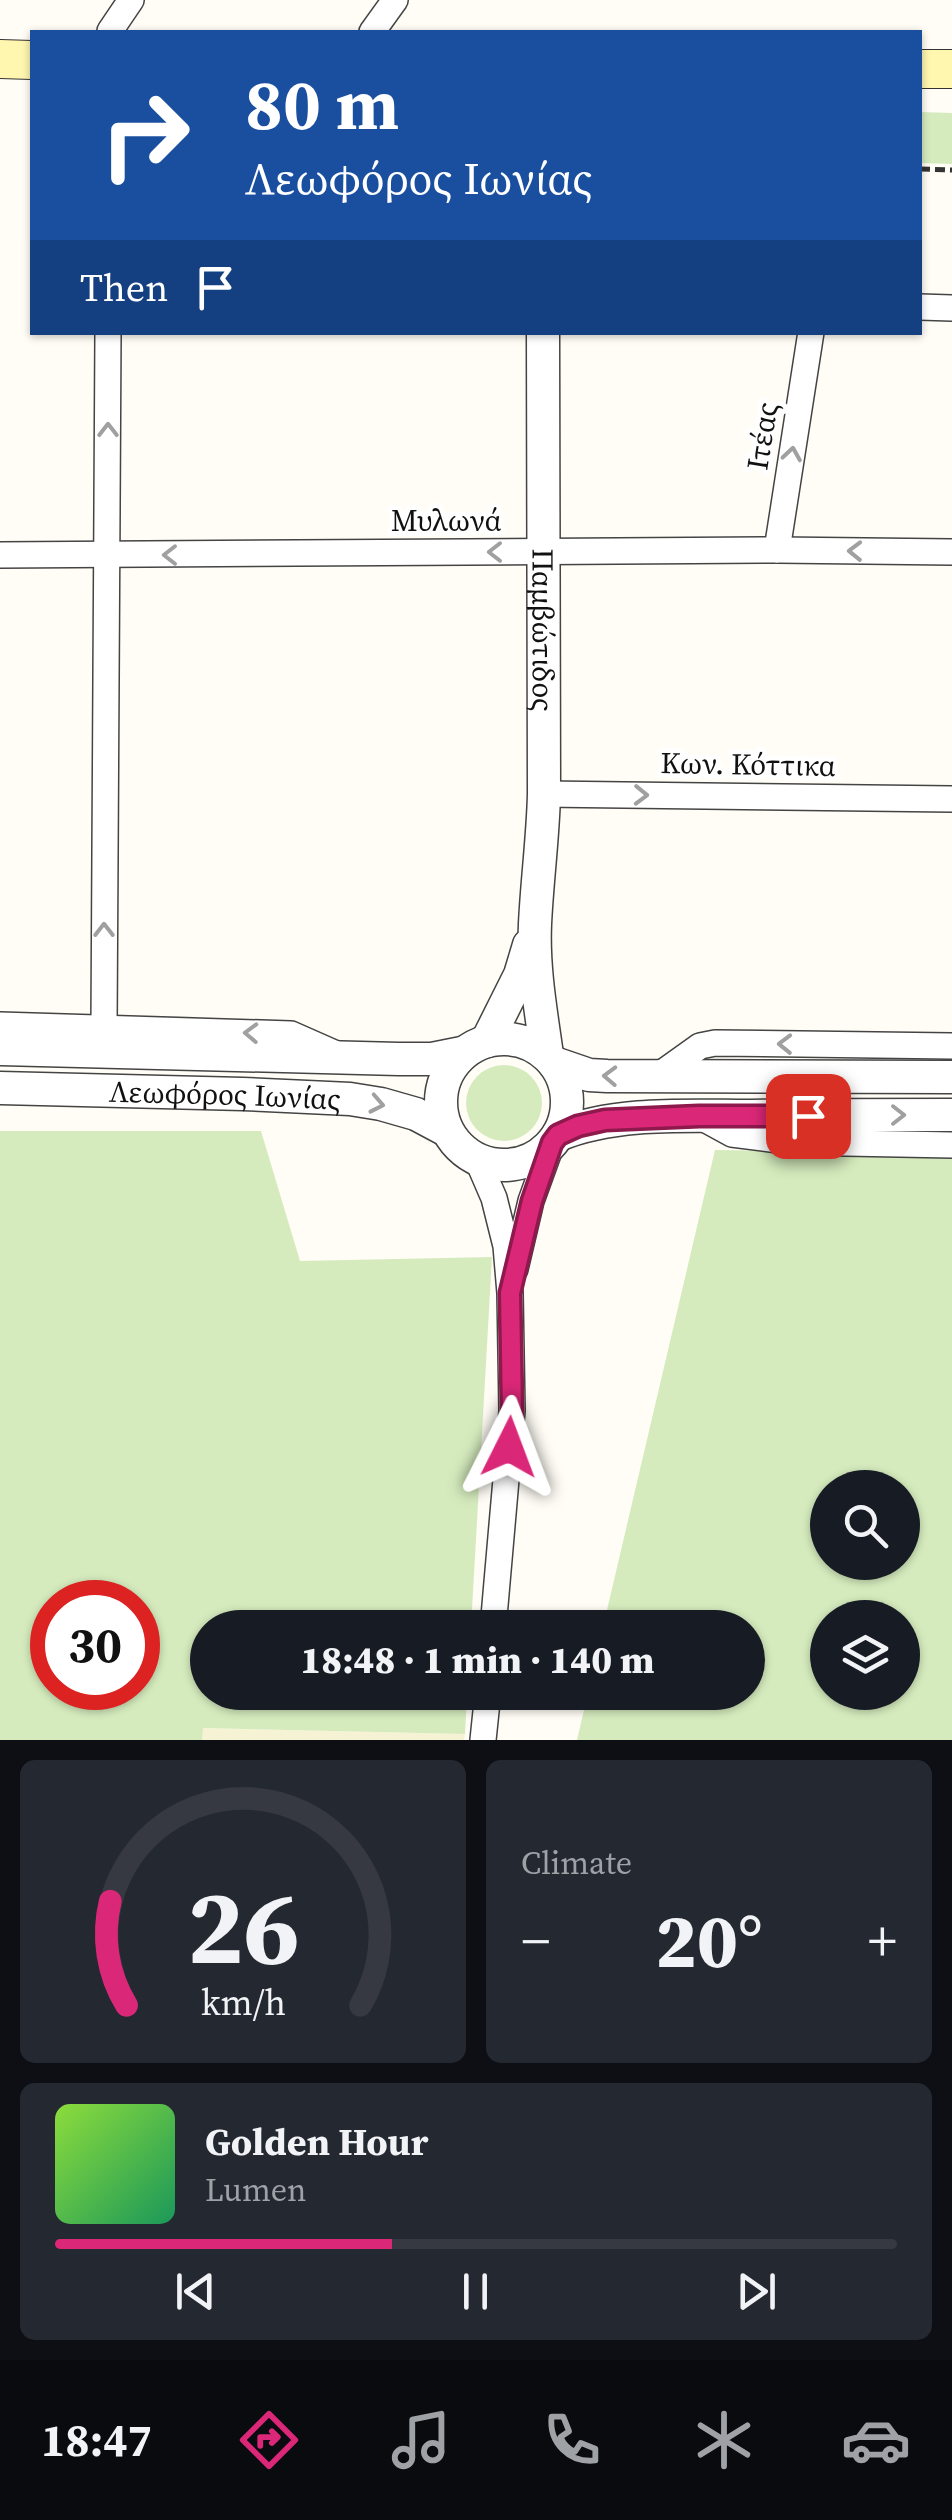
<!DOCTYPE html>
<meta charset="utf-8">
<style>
:root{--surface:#171b24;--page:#242831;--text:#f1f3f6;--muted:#9ea1a6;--line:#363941;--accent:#db2777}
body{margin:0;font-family:"Source Serif 4",serif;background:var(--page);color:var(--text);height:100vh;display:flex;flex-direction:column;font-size:38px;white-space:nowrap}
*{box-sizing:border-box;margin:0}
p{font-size:32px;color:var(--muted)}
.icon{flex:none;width:55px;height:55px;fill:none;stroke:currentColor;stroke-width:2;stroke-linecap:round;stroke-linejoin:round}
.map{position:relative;height:1740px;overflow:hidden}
.side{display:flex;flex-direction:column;gap:20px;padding:20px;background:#0d0f14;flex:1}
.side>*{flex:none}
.guide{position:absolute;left:30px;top:30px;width:892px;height:305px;border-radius:0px;box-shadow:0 2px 8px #0004;background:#1a4fa0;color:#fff;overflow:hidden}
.controls{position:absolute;left:810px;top:1470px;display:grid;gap:20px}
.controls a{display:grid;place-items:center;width:110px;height:110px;border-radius:50%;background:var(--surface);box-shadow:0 2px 8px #0004;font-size:50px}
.speed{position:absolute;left:30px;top:1580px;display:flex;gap:20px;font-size:50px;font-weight:700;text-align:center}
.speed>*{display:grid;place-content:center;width:130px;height:130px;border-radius:50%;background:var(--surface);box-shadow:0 2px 8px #0004;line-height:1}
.speed .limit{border:15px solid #d22;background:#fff;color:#111}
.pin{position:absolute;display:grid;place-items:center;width:85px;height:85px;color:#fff;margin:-42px;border-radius:20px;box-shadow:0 5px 15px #0006}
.me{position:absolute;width:110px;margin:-55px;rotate:3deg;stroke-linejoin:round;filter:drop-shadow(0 0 8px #0008)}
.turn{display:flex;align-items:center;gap:35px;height:210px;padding:0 50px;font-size:45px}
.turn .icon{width:130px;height:130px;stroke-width:2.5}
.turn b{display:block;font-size:70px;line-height:85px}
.then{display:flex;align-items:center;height:95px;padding:0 50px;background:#0003;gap:20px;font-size:38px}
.big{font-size:75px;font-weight:800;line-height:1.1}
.side .tile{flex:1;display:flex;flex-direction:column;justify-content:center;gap:15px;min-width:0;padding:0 35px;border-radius:15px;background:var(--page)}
.side .dial{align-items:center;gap:0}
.dial svg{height:260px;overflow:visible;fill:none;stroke:var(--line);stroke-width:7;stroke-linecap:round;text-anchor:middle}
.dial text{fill:var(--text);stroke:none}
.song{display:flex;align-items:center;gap:30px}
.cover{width:120px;height:120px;border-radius:15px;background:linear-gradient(135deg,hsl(90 70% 55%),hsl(150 70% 35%))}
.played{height:10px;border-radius:5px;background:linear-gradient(90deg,var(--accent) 40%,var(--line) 40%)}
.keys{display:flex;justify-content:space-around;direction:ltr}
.heat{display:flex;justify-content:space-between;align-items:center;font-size:55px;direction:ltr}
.side .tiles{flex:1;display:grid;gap:20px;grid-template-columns:1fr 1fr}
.tile:last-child{grid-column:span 2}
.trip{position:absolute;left:190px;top:1610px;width:575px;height:100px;border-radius:50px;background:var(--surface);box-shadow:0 2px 8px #0004;font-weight:800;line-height:100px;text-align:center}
.tabs{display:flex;height:160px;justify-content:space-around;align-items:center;background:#090b0e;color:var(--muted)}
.tabs .icon{width:70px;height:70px}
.tabs .selected{color:var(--accent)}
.tabs b{font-size:45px;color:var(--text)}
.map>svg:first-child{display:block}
.farmland{fill:#f6f3d4}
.green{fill:#d5ebbd;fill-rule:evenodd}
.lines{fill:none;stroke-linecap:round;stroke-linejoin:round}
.minor-casing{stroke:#444;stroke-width:28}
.tertiary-casing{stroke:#444;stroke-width:35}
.secondary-casing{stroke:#333;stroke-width:40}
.path{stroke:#333;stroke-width:5;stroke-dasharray:10 5;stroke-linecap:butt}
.minor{stroke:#fff;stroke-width:25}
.tertiary{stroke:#fff;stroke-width:32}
.secondary{stroke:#fff6b0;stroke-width:38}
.oneway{stroke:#a0a0a0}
.route-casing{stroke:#8e194d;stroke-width:25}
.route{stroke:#db2777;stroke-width:18}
.labels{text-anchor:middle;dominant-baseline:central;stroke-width:10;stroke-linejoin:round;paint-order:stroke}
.street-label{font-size:30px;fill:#111;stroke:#fff}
</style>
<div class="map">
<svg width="952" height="1740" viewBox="0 0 952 1740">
<rect width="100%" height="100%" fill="#fffdf5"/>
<path class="farmland" d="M202,1728L465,1734L464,1740H202Z"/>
<g class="green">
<path d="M920,112L952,113V164L920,163Z"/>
<circle cx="504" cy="1103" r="38"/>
<path d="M0,1131H261L300,1261L492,1257L471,1627L208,1628V1692L467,1693L465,1734L203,1728L202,1740H0ZM138,1602V1688H52V1602Z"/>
<path d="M715,1150L952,1154V1740H577L588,1693L748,1692V1628L603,1627ZM828,1488H902V1562H828ZM828,1618H902V1692H828Z"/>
</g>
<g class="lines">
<defs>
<g id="minor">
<path d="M110,31L131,0"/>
<path d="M372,32L395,0"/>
<path d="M920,307L952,308"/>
<path d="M777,550L811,332"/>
<path d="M0,555L777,550L952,552"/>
<path d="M544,794L952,799"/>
<path d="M0,1025L291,1034L334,1053"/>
<path d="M104,1028L108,332"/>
<path d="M658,1076L700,1046L715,1043L952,1046"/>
<path d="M699,1116L732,1134L793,1142L952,1145"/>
<path d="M478,1161L494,1198L506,1246L510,1293L512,1411L493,1628"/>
<path d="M515,1269L531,1201L552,1143"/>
<path d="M483,1740L488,1692"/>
</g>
<g id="tertiary">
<path id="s1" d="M543,332L544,794C543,837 537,881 535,924C533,968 541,1012 547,1055"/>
<circle cx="504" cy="1102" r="63"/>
<path d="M487,1041L520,975L529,945"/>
<path d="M0,1049L399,1059H432L462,1053"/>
<path d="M554,1063L589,1075L607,1076L952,1077"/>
<path id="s2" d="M0,1088L243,1094L350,1099L381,1104L416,1114L446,1130"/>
<path d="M558,1135C615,1111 689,1116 750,1116C817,1115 885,1115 952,1115"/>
</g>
<g id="secondary">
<path d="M0,59L32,60"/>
<path d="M920,69H952"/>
</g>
</defs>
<use href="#minor" class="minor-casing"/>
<use href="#tertiary" class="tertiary-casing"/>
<use href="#secondary" class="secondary-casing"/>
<path class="path" d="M920,169L952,170"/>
<use href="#minor" class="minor"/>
<use href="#tertiary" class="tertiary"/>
<use href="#secondary" class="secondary"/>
</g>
<defs><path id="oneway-chevron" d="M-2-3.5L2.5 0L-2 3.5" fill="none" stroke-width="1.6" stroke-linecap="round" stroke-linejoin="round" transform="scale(2.5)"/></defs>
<g class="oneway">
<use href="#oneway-chevron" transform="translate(108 430) rotate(-90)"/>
<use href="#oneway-chevron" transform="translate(792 454) rotate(-81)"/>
<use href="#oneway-chevron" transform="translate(855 551) rotate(-179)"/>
<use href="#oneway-chevron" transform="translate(495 552) rotate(180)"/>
<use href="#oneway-chevron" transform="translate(170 555) rotate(180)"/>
<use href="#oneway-chevron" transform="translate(641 795) rotate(1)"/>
<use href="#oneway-chevron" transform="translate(104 930) rotate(-90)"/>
<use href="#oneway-chevron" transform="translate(251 1033) rotate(-178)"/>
<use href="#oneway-chevron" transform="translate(785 1044) rotate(-179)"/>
<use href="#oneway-chevron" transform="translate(610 1076) rotate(-178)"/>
<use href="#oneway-chevron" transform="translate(377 1104) rotate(11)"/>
<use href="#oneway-chevron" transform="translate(898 1115)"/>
</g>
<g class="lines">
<defs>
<path id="route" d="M509,1447L512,1411L510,1293L532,1201L552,1143L558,1135L578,1126L605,1120L699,1116H808"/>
</defs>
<use href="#route" class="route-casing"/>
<use href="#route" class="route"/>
</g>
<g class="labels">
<g class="street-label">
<text transform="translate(762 436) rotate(-81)">Ιτέας</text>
<text x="446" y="520">Μυλωνά</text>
<text stroke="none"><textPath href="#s1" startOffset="298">Παμβώτιδος</textPath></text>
<text transform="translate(748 764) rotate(1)">Κων. Κόττικα</text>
<text stroke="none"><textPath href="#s2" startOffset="225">Λεωφόρος Ιωνίας</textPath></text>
</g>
</g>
</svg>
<div class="controls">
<a><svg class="icon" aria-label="search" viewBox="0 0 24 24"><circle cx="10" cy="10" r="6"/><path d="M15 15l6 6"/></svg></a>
<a><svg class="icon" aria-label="layers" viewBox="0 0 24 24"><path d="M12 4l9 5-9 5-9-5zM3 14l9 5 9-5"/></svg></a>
</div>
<div class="speed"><div class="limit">30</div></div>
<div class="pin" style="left:808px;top:1116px;background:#d93025"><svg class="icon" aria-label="arrive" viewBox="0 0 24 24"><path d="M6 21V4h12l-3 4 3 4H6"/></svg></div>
<svg class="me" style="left:509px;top:1447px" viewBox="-20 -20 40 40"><path d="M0-17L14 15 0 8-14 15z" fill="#db2777" stroke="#fff" stroke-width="4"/></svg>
<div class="trip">18:48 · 1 min · 140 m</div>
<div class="guide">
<div class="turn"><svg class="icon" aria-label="right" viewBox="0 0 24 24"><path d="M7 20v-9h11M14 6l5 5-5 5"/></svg><div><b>80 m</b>Λεωφόρος Ιωνίας</div></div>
<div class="then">Then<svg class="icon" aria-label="arrive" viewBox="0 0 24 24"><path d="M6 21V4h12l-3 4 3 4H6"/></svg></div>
</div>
</div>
<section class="side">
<div class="tiles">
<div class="tile dial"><svg viewBox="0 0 100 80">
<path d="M14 69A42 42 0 1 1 86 69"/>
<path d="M14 69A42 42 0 0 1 9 37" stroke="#db2777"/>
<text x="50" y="56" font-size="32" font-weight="700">26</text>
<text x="50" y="72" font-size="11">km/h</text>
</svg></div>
<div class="tile"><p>Climate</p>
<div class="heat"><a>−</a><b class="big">20°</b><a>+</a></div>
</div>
<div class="tile">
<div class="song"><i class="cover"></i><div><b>Golden Hour</b><p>Lumen</p></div></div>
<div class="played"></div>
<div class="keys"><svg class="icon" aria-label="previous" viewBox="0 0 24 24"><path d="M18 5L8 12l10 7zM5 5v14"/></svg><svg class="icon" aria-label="pause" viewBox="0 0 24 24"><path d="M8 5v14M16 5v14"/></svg><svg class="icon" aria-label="next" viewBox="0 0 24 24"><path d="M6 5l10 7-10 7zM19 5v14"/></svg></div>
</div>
</div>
</section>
<nav class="tabs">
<b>18:47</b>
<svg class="icon selected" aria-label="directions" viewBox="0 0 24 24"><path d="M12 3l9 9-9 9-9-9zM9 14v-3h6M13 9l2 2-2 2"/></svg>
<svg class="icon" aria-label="music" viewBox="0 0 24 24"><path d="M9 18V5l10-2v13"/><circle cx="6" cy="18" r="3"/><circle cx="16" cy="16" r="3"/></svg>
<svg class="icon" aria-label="phone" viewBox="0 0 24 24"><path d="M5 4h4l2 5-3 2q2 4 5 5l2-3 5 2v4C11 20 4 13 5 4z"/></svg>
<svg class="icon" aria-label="climate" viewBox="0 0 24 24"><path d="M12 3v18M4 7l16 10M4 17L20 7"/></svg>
<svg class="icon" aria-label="car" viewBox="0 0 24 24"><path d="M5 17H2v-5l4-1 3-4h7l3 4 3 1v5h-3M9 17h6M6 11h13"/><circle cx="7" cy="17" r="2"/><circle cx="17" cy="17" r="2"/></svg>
</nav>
